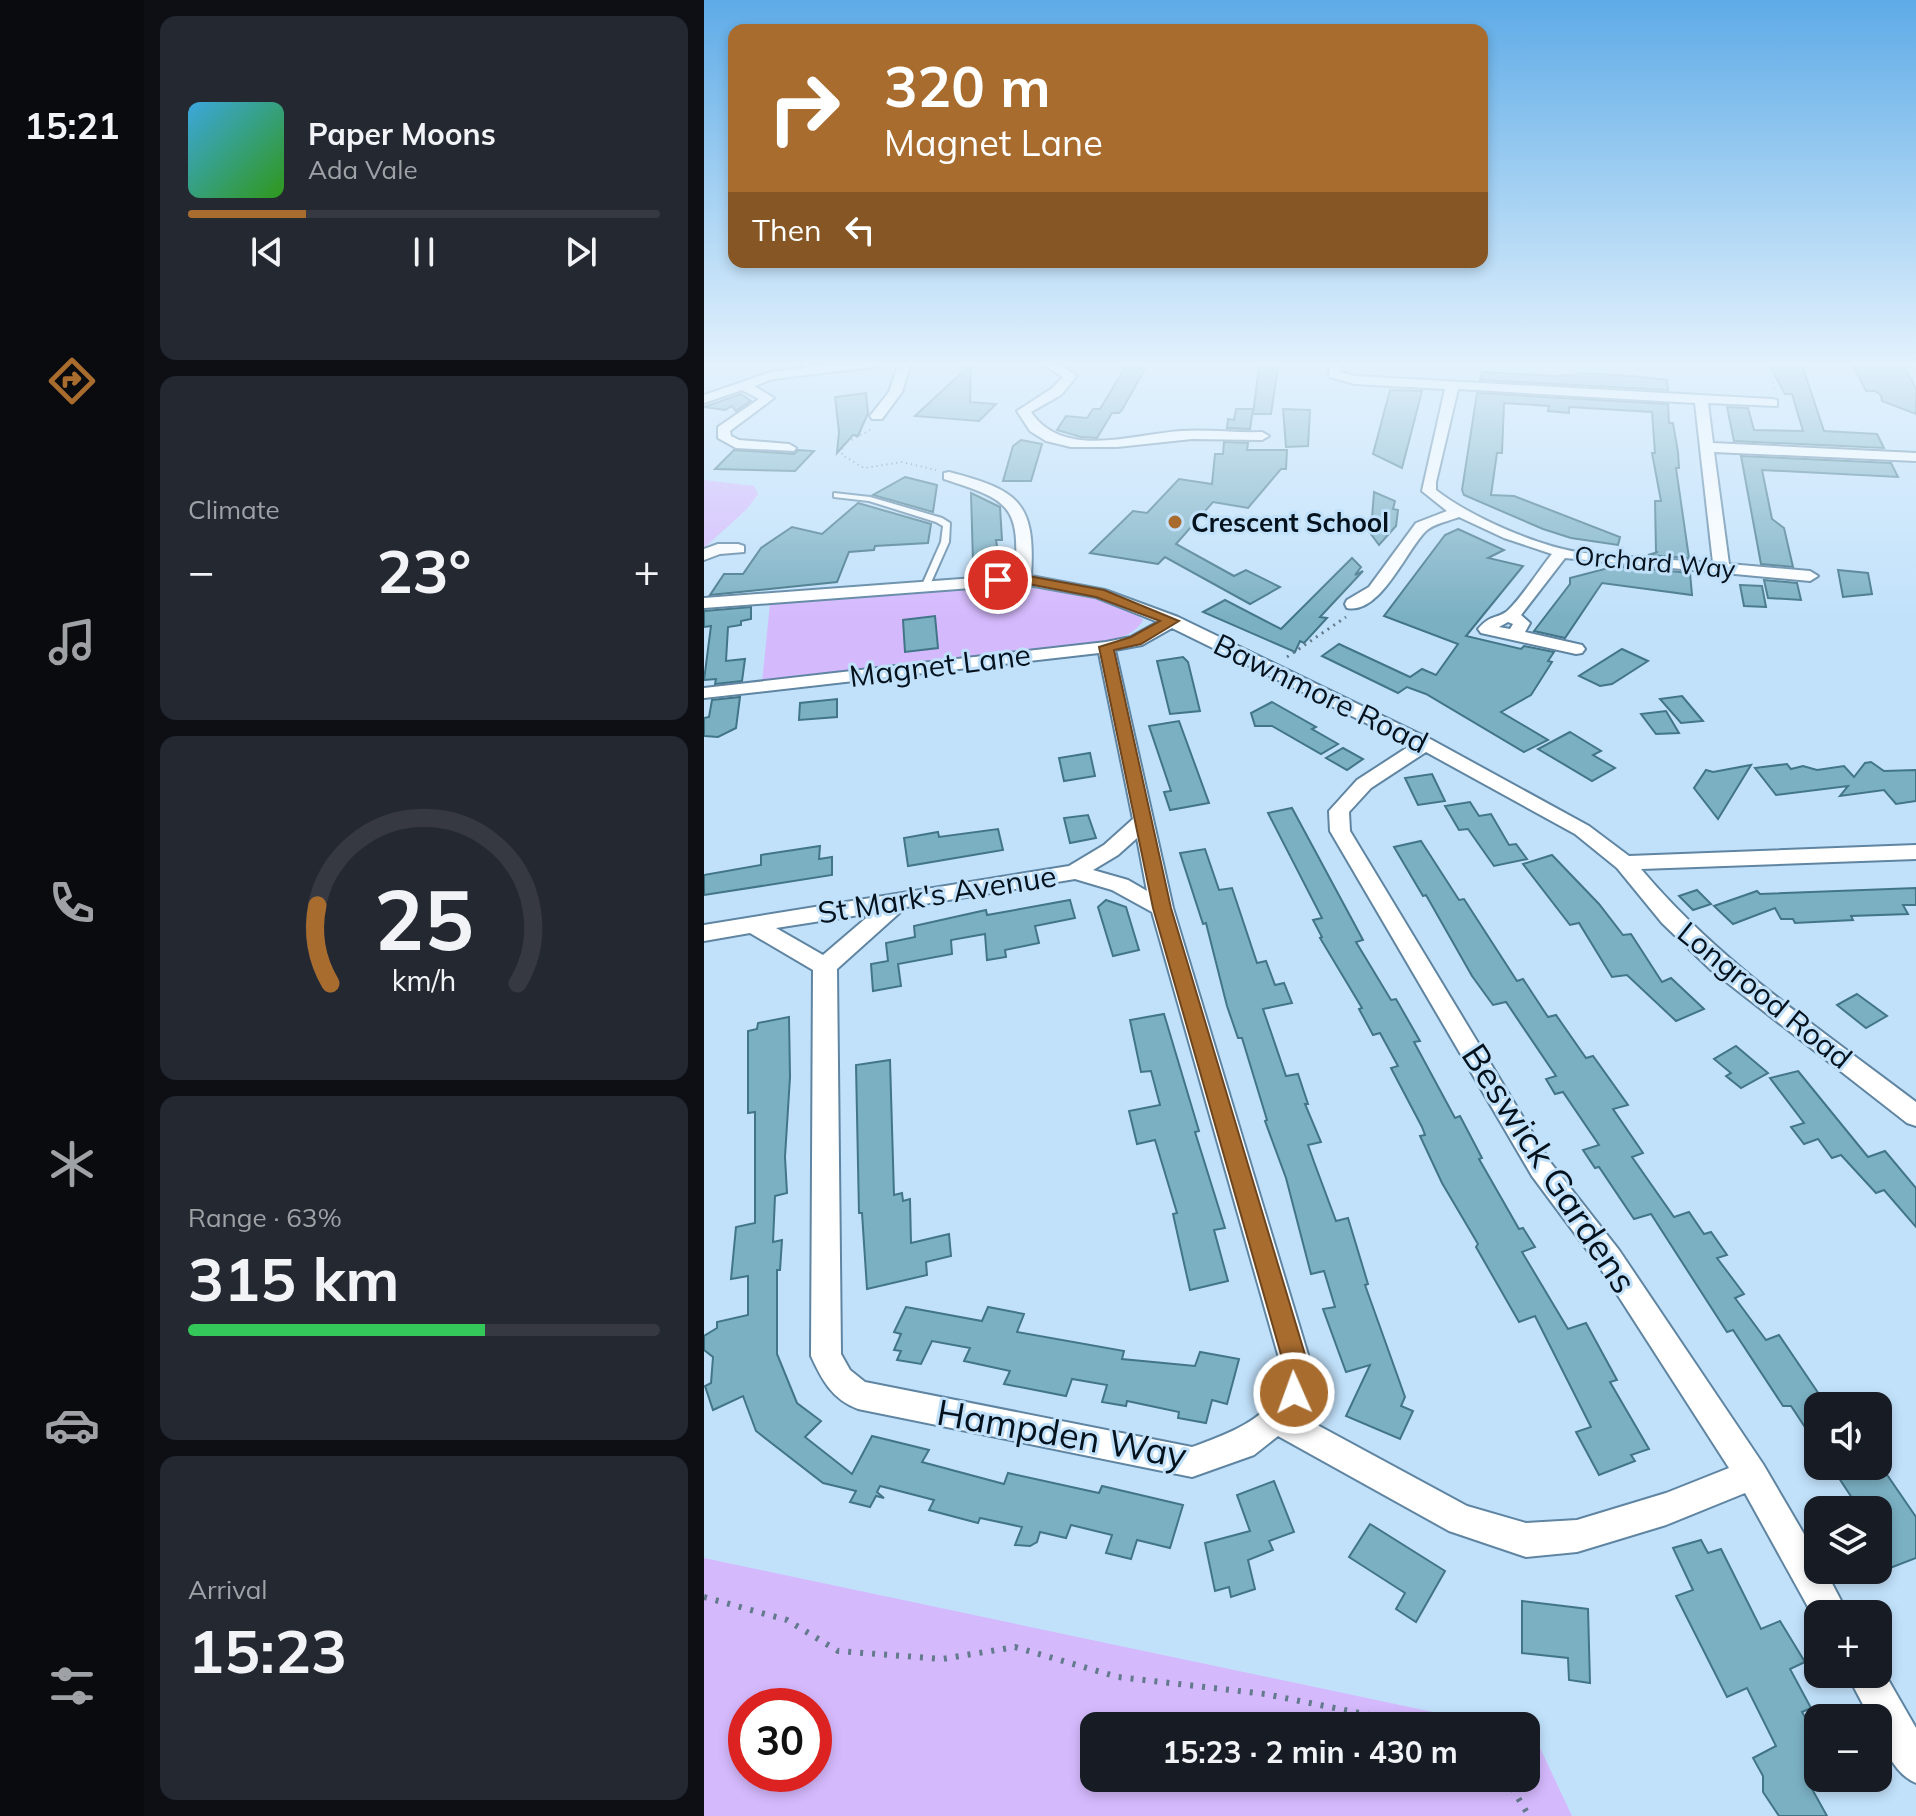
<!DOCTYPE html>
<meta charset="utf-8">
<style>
:root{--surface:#171b24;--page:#242831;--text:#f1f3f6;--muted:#9ea1a6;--line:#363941;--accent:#a86c2f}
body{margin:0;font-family:Mulish,sans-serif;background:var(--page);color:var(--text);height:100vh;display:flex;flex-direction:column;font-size:30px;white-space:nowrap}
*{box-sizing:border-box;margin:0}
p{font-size:26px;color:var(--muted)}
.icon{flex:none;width:44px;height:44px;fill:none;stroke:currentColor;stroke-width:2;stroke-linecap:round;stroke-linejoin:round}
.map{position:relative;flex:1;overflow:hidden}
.details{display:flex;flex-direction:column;gap:16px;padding:16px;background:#0d0f14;width:560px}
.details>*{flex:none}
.guide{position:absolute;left:24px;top:24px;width:760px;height:244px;border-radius:16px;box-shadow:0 4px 12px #0003;background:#a86c2f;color:#fff;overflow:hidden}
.controls{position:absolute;left:1100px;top:1392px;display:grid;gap:16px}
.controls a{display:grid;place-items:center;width:88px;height:88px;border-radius:16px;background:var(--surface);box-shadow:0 4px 12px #0003;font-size:40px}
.speed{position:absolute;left:24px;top:1688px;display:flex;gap:16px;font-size:40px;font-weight:700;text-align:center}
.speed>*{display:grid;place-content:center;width:104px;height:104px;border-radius:50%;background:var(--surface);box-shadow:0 4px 12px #0003;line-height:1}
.speed .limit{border:12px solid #d22;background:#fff;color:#111}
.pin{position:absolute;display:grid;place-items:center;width:68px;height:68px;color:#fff;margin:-34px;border:4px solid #fff;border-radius:50%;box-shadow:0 2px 8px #0007}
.me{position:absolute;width:88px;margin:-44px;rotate:358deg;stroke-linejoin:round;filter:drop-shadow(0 0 6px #0008)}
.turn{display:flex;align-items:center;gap:28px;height:168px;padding:0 24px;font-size:36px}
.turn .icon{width:104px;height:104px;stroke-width:2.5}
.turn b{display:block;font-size:56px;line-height:68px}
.then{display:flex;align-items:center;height:76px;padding:0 24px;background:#0003;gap:16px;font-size:30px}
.big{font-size:60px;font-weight:700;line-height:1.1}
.details .card{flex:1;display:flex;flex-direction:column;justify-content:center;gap:12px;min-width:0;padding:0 28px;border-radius:16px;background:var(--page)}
.details .dial{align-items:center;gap:0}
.dial svg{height:208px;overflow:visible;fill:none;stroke:var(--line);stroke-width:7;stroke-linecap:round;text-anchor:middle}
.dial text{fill:var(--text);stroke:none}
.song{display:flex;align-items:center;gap:24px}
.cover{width:96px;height:96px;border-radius:12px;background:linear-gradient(135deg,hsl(200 70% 55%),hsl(110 70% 35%))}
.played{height:8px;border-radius:4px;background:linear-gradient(90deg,var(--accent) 25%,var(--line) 25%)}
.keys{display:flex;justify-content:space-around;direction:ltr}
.heat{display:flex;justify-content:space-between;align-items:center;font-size:44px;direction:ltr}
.charge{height:12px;border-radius:6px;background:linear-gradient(90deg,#34c759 63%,var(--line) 0)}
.trip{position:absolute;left:376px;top:1712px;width:460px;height:80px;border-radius:16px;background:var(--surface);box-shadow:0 4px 12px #0003;font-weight:700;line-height:80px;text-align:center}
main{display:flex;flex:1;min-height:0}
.tab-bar{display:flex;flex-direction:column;width:144px;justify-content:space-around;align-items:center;background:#090b0e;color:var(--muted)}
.tab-bar .icon{width:56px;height:56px}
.tab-bar .current{color:var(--accent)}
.tab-bar b{font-size:36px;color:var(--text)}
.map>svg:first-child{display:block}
.green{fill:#d5b9fd;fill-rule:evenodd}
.building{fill:#7bb0c3;stroke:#427587;stroke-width:2}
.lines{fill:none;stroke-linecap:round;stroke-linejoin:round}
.lane-casing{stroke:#5f85a2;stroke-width:4}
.street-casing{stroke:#5f85a2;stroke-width:4}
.path-far2{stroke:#637a8c;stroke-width:2;stroke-dasharray:1 4;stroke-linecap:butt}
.path-far1{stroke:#637a8c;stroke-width:3;stroke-dasharray:2 5;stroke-linecap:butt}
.path{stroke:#637a8c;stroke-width:6;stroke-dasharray:3 9;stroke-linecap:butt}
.lane{fill:#fff;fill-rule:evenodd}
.street{fill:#fff;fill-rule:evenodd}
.route{fill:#a86c2f;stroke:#6d461f;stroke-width:2}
.poi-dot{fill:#a86c2f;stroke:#c1e1fb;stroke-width:3}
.labels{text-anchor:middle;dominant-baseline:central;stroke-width:6;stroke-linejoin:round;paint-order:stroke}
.far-poi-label{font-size:26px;font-weight:bold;fill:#04121d;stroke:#c1e1fb;text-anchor:start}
.far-street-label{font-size:26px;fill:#04121d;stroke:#c1e1fb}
.street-label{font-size:30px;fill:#04121d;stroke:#c1e1fb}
.near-street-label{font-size:36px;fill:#04121d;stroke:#c1e1fb}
</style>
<main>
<nav class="tab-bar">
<b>15:21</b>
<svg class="icon current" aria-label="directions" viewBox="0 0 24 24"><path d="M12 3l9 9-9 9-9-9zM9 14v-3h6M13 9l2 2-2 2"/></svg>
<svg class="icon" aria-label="music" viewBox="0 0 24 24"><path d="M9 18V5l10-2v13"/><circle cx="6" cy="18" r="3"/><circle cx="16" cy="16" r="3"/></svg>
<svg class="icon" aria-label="phone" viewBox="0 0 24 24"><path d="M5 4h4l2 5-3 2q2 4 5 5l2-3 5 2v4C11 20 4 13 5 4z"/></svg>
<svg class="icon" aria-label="climate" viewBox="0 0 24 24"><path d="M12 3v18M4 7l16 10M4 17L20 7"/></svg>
<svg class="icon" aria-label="car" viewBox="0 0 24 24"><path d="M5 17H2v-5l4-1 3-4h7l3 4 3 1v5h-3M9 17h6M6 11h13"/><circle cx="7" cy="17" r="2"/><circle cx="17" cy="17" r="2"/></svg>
<svg class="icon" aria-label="filters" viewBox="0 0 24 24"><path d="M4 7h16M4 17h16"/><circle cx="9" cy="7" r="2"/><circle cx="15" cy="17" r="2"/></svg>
</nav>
<section class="details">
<div class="card">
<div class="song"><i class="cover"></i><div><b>Paper Moons</b><p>Ada Vale</p></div></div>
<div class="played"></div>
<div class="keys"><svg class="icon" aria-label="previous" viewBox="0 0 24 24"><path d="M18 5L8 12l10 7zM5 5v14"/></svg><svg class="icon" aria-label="pause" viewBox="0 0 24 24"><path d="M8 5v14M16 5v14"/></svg><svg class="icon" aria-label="next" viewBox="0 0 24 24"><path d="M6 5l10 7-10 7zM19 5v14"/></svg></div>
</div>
<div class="card"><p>Climate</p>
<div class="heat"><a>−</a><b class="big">23°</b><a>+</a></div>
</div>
<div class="card dial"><svg viewBox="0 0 100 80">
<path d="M14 69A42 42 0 1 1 86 69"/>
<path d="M14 69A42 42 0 0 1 9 39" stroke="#a86c2f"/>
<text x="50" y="56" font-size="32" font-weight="700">25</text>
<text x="50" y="72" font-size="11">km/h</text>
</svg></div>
<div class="card"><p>Range · 63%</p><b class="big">315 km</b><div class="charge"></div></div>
<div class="card"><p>Arrival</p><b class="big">15:23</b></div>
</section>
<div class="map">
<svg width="1212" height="1816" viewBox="0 0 1212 1816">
<rect width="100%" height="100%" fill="#c1e1fb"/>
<g class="green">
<path d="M0,480L50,486L54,494L43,509L0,548Z"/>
<path d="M300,585C340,590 408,592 439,620C429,638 410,639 391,642L58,683L66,603Z"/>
<path d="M0,1558L795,1726H390V1778H822V1732L829,1733L868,1816H0ZM110,1706V1774H42V1706Z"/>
</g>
<g class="building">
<path d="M267,364L266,402L292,404L275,421L211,416Z"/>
<path d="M1065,365H1098L1120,431L1173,434L1180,448L1030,441L1023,407L1044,408L1050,430L1099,431L1088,394H1081Z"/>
<path d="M1149,365L1201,367L1212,389V414L1178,401L1177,395L1171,391H1162Z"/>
<path d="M555,367H574L567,414H549Z"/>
<path d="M421,368L441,369L418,410L415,413H408L393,438L377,437L353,430L362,416L383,418L389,409H396Z"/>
<path d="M778,372L851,376L872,375V373L928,376L963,380L964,390L776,380Z"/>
<path d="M686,390L718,391L698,468L669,454Z"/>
<path d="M162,393L164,413L154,436L149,435L133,453L135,432L131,397Z"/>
<path d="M773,393L964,404L965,423H969L974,452L975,468H972L985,558L944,555L954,552H952L951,501H957L948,453H951L948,412L865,407V413L844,411L845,406L800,403L798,453H793L787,495L810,496L916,537L914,545L867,538L839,529L760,495L758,490Z"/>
<path d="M37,394L47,401L32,411L28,406L21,410L0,407Z"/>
<path d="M532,409H549L546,429L523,428L524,419L530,420Z"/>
<path d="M579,409L606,410L604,446L582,447Z"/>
<path d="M317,440L338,444L327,481H299L309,446Z"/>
<path d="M520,442L544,443L543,450H583L582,469H577L544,508L509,502L472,544L530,576L542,570L576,587L546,604L461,557L454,564L386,553L429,511L443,513L475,479L508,484L511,454H519Z"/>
<path d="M30,450L90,454L94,450L110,451L91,471L11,469Z"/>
<path d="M1037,456L1187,463L1194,477L1058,470L1068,519L1080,528L1089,567L1057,564Z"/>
<path d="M201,477L233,485L229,512L169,495Z"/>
<path d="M670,492L691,501L689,509L694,510L692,526L675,545L661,526L668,518Z"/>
<path d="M267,493L296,507L298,540H292L295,559L269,562Z"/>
<path d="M154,503L227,524L224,543L171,546L170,550L145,552L133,582L6,595L20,574H39L57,548L88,527L118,534Z"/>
<path d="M754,529L800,550L784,558L819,566L762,636L817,649L820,646L850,652L844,661L848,662L827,695L797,712L844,740L820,752L722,694L703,687L694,693L618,656L635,644L706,677L718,669L732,675L754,644L680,616L741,535Z"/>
<path d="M648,558L657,567L651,575L659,571L616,617L623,618L600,643L596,641L591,652L499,612L521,600L577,629Z"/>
<path d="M912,566L986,573L988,595L898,583L861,638L830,631L866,584V578Z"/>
<path d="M1134,570L1164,573L1168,594L1139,597Z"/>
<path d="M1060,580L1093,583L1097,600L1064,598Z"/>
<path d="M1036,585L1058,586L1062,607L1040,606Z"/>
<path d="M47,607V619L37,621V625L24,627L22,661L41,659L38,681L11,684L12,679L0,680L7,626L0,627V611Z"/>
<path d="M231,616L234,648L201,652L199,620Z"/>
<path d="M918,649L944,661L908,684L896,686L875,676Z"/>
<path d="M479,657L484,662L496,711L466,714L453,661Z"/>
<path d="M978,696L999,721L977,723L956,699Z"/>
<path d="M36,697L32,728L14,737L0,736V718L5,717L8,700Z"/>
<path d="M133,699V717L95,720L96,703Z"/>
<path d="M568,702L612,727L608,729L634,744L617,754L568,726H551L547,713Z"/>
<path d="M962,711L975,733L952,734L937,714Z"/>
<path d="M475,721L505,803L466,810L460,792L467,791L445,726Z"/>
<path d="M866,732L897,751L889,755L911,768L888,781L834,749Z"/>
<path d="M639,748L659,759L643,770L622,758Z"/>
<path d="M386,753L391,776L360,781L355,758Z"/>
<path d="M1167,762L1180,771L1212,770V801L1192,804L1180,790L1136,796L1144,786L1072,795L1051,768L1083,764L1087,769L1099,766L1113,770L1140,766L1150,777L1161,763Z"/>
<path d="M1047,765L1014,819L990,788L1002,770L1009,772Z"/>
<path d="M728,774L741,801L714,805L701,778Z"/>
<path d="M766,802L775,816L787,814L805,845L812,844L823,859L790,866L764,829L755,830L741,806Z"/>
<path d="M588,808L659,940L652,942L687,1000L692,999L716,1041L710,1042L751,1118L756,1116L778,1158L775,1159L815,1229L819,1228L831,1247L818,1252L864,1329L882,1323L913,1380L906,1382L945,1449L927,1455L931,1461L895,1475L872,1432L887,1427L831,1316L815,1322L772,1247L774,1244L738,1183L716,1136L721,1135L718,1127L687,1068L694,1066L676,1033L669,1035L655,1009L658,1008L616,938L618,937L609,920L618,918L564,813Z"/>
<path d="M384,815L392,838L366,843L360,818Z"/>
<path d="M294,829L299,850L204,866L200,838L234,832L235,837Z"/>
<path d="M717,841L755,900L760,899L813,981L819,979L844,1017L852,1015L882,1058L889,1056L924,1105L909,1109L939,1153L928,1157L970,1217L985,1212L1000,1234L1007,1232L1023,1255L1013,1258L1040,1294L1031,1298L1062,1340L1075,1335L1123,1406H1114V1447L1087,1406H1079L1029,1330L1023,1332L947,1214L930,1219L895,1167L891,1168L879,1150L895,1145L859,1092L851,1094L842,1079L852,1076L802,1002L789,1005L768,976L722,895L719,896L690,847Z"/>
<path d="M116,846L115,859L128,857V875L0,895V875L57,865V855Z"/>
<path d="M501,849L515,890L528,888L553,963L562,961L571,985L580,983L588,1003L559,1009L582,1076L594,1074L604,1104H601L617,1142L604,1145L610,1162L632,1221L644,1218L664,1284L661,1285L701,1397L697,1406L709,1411L696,1439L642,1416L666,1365L642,1372L619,1309L631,1307L620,1271L607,1274L582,1178L561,1121L563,1120L538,1038H534L523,1006L502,923L499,924L476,853Z"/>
<path d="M848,855L895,904L919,935L927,934L958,982L967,978L1000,1009L972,1021L923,975L908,977L875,923L866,925L819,864Z"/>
<path d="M1212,888V905H1199L1204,914L1147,916L1149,920L1091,923L1089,919H1077L1071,908L1029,924L1010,906L1053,891L1056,894Z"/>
<path d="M993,890L1007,904L989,910L975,896Z"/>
<path d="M366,900L371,918L331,926L335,943L301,950L302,957L283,960L281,934L247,940L248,954L194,964L197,986L169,991L167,964L184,961L182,943L211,937L210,926L282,910L283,915Z"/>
<path d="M402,900L422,907L435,950L409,956L394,907Z"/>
<path d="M1153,994L1183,1016L1162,1028L1133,1005Z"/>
<path d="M460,1014L495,1131L491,1132L521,1228L510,1230L524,1281L486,1290L469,1214L473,1213L451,1140L433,1144L425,1111L456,1105L447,1071L437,1072L426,1020Z"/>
<path d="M85,1017L86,1077L81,1157L83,1193L71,1196L69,1242L78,1240L76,1270H73V1354L93,1403L117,1421L101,1437L148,1474L168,1436L225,1450L218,1462L300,1484L304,1473L395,1493L398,1486L479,1505L466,1548L433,1540L427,1559L402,1553L408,1535L367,1525L362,1538L336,1532L333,1542L326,1546L311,1545L318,1527L276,1518L274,1523L225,1510L230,1500L176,1486L173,1492L180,1498L172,1496L166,1507L146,1502L152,1491L119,1483L52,1431L39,1396L9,1410L1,1386L7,1383L9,1357L0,1350V1336L13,1328V1322L44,1315V1276L27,1279L32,1227L51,1223V1112L44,1113V1031L53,1029L54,1023Z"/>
<path d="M1032,1046L1064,1073L1037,1088L1022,1076L1027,1073L1010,1059Z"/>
<path d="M186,1060L190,1195L198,1193L199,1201L206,1199L207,1243L245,1234L247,1256L222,1262L223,1275L163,1289L158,1213H155L152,1065Z"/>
<path d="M1094,1071L1164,1157L1181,1151L1212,1188V1227L1180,1190L1172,1193L1137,1155L1128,1158L1114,1139L1100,1144L1087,1127L1100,1123L1066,1078Z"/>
<path d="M202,1307L278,1321L284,1307L320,1314L313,1332L420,1351L418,1359L491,1366L496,1352L535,1359L523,1404L508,1400L502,1423L474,1418L475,1412L423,1401L422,1406L398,1402L403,1385L368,1379L362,1396L300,1384L306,1371L260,1361L266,1348L228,1341L217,1364L193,1360L197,1351L190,1350L197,1334L190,1332Z"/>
<path d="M1127,1466H1177L1212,1517V1558L1186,1568L1174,1550V1510H1156Z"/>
<path d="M570,1481L590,1532L565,1541L569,1550L544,1560L551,1589L527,1597L525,1587L511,1591L501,1543L546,1531L533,1495Z"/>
<path d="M666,1524L741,1571L712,1622L692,1609L701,1593L645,1557Z"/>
<path d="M997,1540L1004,1553L1017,1549L1057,1629L1076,1621L1101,1662L1086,1669L1107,1708L1098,1712L1114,1739V1786L1108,1789L1123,1816H1075L1059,1792V1776L1049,1758L1072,1746L1043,1688L1023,1697L972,1596L989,1590L969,1548Z"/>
<path d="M818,1601L884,1609L886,1683L865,1680L864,1658L818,1653Z"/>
</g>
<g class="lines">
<defs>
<g id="lane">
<path d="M98,363H105L110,369L105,370Z"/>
<path d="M130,493L166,497L238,518L246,523L245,542L225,587H222L218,585L237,542L239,526L232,522L165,501L130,497Z"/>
</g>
<g id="street">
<path d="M138,363H175L169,367L69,379L50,386L70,398L26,431L27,436L35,440L85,444L92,448L90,451L32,448L14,438V427L55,399L38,390L0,403V395L67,372Z"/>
<path d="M195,363H207L198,392L178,419H168L166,416L185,392Z"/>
<path d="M337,363H353L373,376L357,395L327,412C359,460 430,434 477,431C504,429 531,433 558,432L565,436L558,440L488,439L413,447H367L342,441L326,431L313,411L347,389L359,377Z"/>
<path d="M626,363H638L636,372L651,376L1068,399L1073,400V406L1004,403L1009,443L1212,453V461L1010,452L1025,564L1106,571L1114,576L1106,581L861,558L817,615L826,623L821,632L878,645L881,649L878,653L872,654L777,633L774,629C786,615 791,619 802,612C814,603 837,567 848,554L800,538L755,517C745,521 728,524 721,532C702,551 676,615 643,608L641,604L643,600L665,587L712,523L743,511L718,491L741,389L651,384L625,377ZM754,389L991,403L1009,563C964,559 918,558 873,552C831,545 765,516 732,490V482ZM804,622L809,624L806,629L795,627Z"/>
<path d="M245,472C314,490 332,502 327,576L401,590L474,617L728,740L885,826L925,856L1212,845V859L937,869C1015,962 1116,1029 1212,1102V1126L1203,1123L1007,970L958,923L913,868L871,834L722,752L667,788L645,812L646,831L846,1162L915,1250L1059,1464L1114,1558V1570H1121L1144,1614H1114V1625L1041,1493L962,1525L873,1552L822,1557L745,1531L574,1436L550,1455L488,1477L154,1409C128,1399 118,1380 107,1356L109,970L46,933L0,941V925L365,866L400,845L429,819L395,653L0,698V688L402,642L427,637L454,622L391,597L319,584L0,608V598L311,575C317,503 303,500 240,479V473ZM468,628L707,745L653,780L625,811L626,831L828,1176L895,1266L1025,1468L962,1493L873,1520L822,1523L763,1506L593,1414L605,1393V1358L469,908L411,650L438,645ZM433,838L443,891L424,880L389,870L414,855ZM371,879L408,890L448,912L575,1358C575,1367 577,1381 575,1389C564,1421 515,1437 488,1447L161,1382L146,1370L137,1354L133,969L202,907ZM168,913L119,955L72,928Z"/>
<path d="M34,544L40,546V552L16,554L0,560V549L14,544Z"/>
<path d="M1174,1662L1212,1728V1783C1190,1774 1174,1741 1174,1718H1166L1143,1674H1174Z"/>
</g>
</defs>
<use href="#lane" class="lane-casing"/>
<use href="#street" class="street-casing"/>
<g class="path-far2">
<path d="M1041,363L1042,366H1061L1071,388"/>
<path d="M166,430L138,445V455L160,468L198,462L232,470"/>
</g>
<path class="path-far1" d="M583,657L642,617"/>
<g class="path">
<path d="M0,1597L83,1620L134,1651L238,1659L311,1647L414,1677L561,1694L720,1726"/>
<path d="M802,1778L825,1816"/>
</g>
<use href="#lane" class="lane"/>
<use href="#street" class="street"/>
</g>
<linearGradient id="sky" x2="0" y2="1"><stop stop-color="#5eabe7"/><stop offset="0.59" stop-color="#e3f2fd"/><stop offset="1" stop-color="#e3f2fd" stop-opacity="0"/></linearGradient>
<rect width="1212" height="617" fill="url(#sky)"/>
<path class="route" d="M319,575L400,590L475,621L437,644L410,650L467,908L602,1358L603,1393L599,1401L590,1405L581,1401L578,1393V1358L449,908L395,647L427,637L456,621L392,597L319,583L294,584L287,580L294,576Z"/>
<circle class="poi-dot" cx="471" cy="522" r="8"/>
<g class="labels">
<g class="far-poi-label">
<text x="487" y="522">Crescent School</text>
</g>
<g class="far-street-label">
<text transform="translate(951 562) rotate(5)">Orchard Way</text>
</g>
<g class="street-label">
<text transform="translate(236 665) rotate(-7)">Magnet Lane</text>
<text transform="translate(617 693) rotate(26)">Bawnmore Road</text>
<text transform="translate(233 894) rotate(-9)">St Mark's Avenue</text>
<text transform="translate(1061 995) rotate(39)">Longrood Road</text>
</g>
<g class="near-street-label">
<text transform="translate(846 1168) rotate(57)">Beswick Gardens</text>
<text transform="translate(358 1433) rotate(10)">Hampden Way</text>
</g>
</g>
</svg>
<div class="controls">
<a><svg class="icon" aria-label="sound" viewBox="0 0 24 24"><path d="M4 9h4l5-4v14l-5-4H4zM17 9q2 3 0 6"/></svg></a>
<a><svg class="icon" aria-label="layers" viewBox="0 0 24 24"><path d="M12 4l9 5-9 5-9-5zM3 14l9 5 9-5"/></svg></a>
<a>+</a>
<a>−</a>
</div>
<div class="speed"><div class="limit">30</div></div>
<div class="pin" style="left:294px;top:580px;background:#d93025"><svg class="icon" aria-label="arrive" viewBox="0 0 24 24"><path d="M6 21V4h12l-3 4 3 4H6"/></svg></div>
<svg class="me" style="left:590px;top:1393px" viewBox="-20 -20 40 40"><circle r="17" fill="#a86c2f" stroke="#fff" stroke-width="3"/><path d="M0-11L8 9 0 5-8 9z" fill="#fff"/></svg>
<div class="trip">15:23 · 2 min · 430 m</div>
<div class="guide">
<div class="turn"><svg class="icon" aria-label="right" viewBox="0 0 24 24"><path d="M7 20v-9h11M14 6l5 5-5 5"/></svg><div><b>320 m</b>Magnet Lane</div></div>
<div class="then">Then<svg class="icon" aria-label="left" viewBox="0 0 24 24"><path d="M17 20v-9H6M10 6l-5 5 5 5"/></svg></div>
</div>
</div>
</main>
